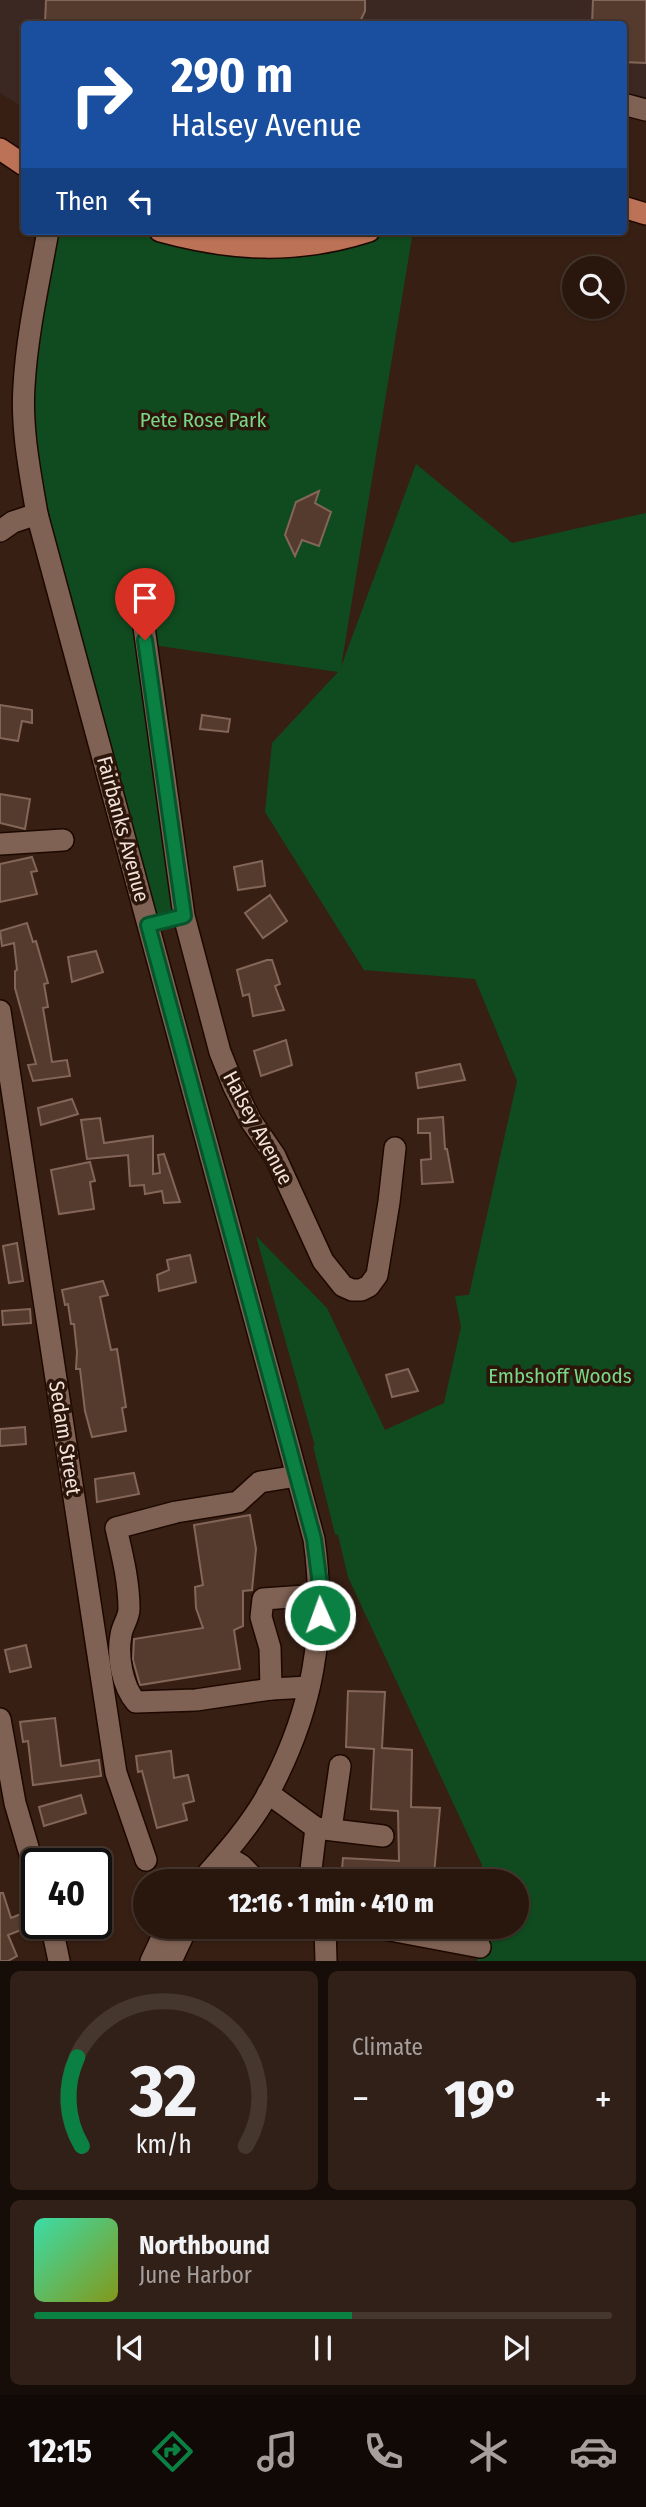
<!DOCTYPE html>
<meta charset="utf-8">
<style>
:root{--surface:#29170e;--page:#312017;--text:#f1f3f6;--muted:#a59f9e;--line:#45362e;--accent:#0b8043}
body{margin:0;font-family:"Fira Sans Condensed",sans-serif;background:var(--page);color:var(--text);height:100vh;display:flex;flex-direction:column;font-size:26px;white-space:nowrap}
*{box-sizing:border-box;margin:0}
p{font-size:23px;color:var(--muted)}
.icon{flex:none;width:38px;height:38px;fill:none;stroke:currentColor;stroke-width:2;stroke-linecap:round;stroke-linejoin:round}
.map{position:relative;height:1961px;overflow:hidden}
.sheet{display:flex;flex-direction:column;gap:10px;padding:10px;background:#170d08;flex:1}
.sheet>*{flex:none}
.top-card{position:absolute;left:21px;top:21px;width:606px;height:214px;border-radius:7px;box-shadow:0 2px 5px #0004,0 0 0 2px var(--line);background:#1a4fa0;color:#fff;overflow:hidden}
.tools{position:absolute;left:562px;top:256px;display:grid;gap:14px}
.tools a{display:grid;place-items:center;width:63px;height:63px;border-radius:50%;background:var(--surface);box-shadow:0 2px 5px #0004,0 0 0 2px var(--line);font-size:35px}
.speed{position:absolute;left:21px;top:1848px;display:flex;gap:14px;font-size:35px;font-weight:700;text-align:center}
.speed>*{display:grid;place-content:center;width:91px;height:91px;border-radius:50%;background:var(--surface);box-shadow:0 2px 5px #0004,0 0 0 2px var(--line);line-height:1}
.speed .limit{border:4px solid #111;border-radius:10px;background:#fff;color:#111}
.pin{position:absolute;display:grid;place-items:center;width:60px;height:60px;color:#fff;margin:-72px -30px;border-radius:50% 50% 50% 0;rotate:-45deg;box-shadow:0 0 7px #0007}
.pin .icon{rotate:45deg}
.me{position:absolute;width:77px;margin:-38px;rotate:358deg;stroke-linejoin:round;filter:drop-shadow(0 0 5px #0008)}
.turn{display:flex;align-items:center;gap:24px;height:147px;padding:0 35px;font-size:32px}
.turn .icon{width:91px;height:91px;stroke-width:2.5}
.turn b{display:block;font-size:49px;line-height:60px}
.then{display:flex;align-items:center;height:66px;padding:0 35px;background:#0003;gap:14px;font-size:26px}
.big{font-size:52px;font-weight:800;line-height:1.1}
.sheet .widget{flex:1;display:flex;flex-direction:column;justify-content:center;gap:10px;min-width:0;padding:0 24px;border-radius:10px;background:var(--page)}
.sheet .dial{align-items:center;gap:0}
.dial svg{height:182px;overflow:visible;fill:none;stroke:var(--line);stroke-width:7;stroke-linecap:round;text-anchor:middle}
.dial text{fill:var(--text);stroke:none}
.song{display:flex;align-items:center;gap:21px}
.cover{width:84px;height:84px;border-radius:10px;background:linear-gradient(135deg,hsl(160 70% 55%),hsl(70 70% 35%))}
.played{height:7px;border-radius:4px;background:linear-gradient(90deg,var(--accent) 55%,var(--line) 55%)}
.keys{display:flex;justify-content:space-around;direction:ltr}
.heat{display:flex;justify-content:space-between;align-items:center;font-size:38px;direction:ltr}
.sheet .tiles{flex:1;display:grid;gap:10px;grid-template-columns:1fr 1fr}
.widget:last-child{grid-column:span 2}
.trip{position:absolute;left:133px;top:1869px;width:396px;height:70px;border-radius:35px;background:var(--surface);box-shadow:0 2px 5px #0004,0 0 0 2px var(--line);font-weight:800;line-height:70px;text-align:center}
.tabs{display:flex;height:112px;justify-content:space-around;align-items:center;background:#100906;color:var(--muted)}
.tabs .icon{width:49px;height:49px}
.tabs .current{color:var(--accent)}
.tabs b{font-size:32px;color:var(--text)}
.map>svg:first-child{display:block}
.industrial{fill:#3b2823}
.green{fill:#104b1f}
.building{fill:#553b2e;stroke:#836658;stroke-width:2}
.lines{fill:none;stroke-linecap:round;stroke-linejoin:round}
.minor-casing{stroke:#1d0801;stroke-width:24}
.major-casing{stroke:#1d0801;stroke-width:24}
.minor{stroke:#7f6254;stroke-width:21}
.major{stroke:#bc7256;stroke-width:21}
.route-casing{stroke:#07532c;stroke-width:18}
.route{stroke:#0b8043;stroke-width:12}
.labels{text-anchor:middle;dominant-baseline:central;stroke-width:7;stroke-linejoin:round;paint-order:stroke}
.park-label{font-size:21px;fill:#78d888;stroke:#2c150a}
.street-label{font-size:21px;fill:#f2e2da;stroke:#2c150a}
</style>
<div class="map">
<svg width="646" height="1961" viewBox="0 0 646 1961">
<rect width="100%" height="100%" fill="#371f13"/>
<path class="industrial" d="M0,0H646V110L623,104V24H24V108L0,93Z"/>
<path class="green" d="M48,231H160L236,245L369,231H413L341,667L416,464L512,543L646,513V1961H477L479,1927H516V1881H481L482,1865L348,1577L338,1535L335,1534L313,1446H315L256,1236L327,1308L385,1430L444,1403L461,1327L455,1296L469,1295L517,1081L475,979L364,970L265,812L272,743L338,672L146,644L184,916L148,925L26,441Z"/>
<g class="building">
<path d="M46,0H365V11L359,24H45Z"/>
<path d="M593,0H646V63L623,62V24H592Z"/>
<path d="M319,491L315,503L331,512L319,546L302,540L295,556L285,535L296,502Z"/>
<path d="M0,705L32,710V723L22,721L18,741L0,738Z"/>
<path d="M202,715L230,719L228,732L200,729Z"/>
<path d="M0,794L30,799L25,829L0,823Z"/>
<path d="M32,857L37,871L31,872L37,894L0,902V864Z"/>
<path d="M262,861L265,886L238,890L234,867Z"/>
<path d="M270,895L287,921L263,938L245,913Z"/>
<path d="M27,923L33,942L36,941L48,983L44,984L48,1007L43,1008L52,1062L67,1060L70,1076L33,1081L28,1065L36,1064L15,988V971L17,970L14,943L2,946L0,931Z"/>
<path d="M96,951L103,972L72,982L68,957Z"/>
<path d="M267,960H272L280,984L275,986L284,1010L253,1016L249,994L243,996L237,970Z"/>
<path d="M286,1040L292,1065L261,1076L254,1051Z"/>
<path d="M460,1064L465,1080L418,1088L416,1073Z"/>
<path d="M72,1099L78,1114L41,1125L38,1108Z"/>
<path d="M443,1117L445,1149H447L453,1182L422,1184L421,1160L431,1159L430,1133H418V1119Z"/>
<path d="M100,1118L104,1143L153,1136V1174L160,1173L158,1155L164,1154L180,1202L164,1203L162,1191L145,1194L144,1185L130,1186L128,1155L87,1159L81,1120Z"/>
<path d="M90,1162L95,1181L90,1182L94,1209L59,1214L51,1170Z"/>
<path d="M17,1243L23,1281L9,1283L3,1246Z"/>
<path d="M190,1255L196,1282L159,1291L157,1275L169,1270L167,1260Z"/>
<path d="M103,1281L108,1295L100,1297L111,1350L117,1349L126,1407L122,1408L126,1431L92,1437L85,1411L80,1369H76L77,1352L74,1324H71L68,1304L65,1305L62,1290Z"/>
<path d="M30,1309L31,1323L3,1325L2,1311Z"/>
<path d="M408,1369L418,1391L392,1397L386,1375Z"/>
<path d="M25,1427L26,1444L0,1446V1429Z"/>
<path d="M134,1473L139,1494L97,1502L95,1479Z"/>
<path d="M250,1515L256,1549L252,1590L243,1591V1626L234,1630L240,1669L140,1685L133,1660L134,1639L203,1628L196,1608L195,1587L203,1585L194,1525Z"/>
<path d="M26,1645L31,1667L10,1672L5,1650Z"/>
<path d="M348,1691L385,1692L382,1748L412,1750L411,1807L440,1808L434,1874L400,1871V1881H341L343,1858L399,1861L398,1811L371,1809L374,1749L346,1747Z"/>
<path d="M55,1718L61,1766L99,1760L101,1776L33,1785L28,1741L23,1742L20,1722Z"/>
<path d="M171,1751L174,1778L188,1775L194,1801L183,1804L187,1820L157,1828L142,1771L138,1772L136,1756Z"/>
<path d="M81,1795L86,1813L44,1826L39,1807Z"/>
<path d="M95,1848L100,1864H53V1861Z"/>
<path d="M0,1893H3L11,1918L23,1913L29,1927L8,1935L17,1956L8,1961H0Z"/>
</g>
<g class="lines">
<defs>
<g id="minor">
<path d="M623,104L646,110"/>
<path d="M48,231C39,282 27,333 24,386C21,428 30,473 37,514L314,1539C327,1631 313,1710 269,1792C251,1825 225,1854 201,1881"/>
<path d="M0,531L13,522L37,514"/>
<path d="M143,620L184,916L220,1052L234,1087L251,1121L275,1156L323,1261L343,1286L352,1290H361L369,1286L377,1275L389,1202L395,1148"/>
<path d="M0,844L63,840"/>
<path d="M0,1011L116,1773L146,1860"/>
<path d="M297,1476L260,1482L238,1502L176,1512L116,1528C122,1554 129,1581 129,1609C129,1618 122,1626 121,1635C117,1656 122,1686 136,1702L196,1700L271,1689L309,1687"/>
<path d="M271,1689L270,1648L261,1617L263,1599L320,1595"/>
<path d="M0,1719L15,1803L37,1878"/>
<path d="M268,1793L316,1828L310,1878L313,1881"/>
<path d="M316,1828L383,1836"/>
<path d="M331,1829L340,1766"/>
<path d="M224,1855L241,1865L257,1881"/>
<path d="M51,1923L59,1961"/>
<path d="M325,1927L326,1961"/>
<path d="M374,1927L480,1947"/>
<path d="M151,1961L167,1927"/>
<path d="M171,1961L187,1927"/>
</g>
<g id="major">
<path d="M0,149L24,165"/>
<path d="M623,207L646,214"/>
<path d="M160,231C232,251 298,254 369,231"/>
</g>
</defs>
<use href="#minor" class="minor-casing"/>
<use href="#major" class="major-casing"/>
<use href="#minor" class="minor"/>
<use href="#major" class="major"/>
</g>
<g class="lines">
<defs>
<path id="route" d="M145,640L184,916L148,925L314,1539L319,1577L320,1615"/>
</defs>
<use href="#route" class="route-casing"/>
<use href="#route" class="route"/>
</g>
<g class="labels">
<g class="park-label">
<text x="203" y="420">Pete Rose Park</text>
<text x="560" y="1376">Embshoff Woods</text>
</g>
<g class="street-label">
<text transform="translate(123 829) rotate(75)">Fairbanks Avenue</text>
<text transform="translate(258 1128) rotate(62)">Halsey Avenue</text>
<text transform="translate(65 1438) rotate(81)">Sedam Street</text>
</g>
</g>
</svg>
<div class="tools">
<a><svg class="icon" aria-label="search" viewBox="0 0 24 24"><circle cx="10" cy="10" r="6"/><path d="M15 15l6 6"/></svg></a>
</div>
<div class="speed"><div class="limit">40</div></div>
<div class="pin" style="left:145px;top:640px;background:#d93025"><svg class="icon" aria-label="arrive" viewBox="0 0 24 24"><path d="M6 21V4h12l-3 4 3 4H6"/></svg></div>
<svg class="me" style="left:320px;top:1615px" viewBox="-20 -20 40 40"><circle r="17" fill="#0b8043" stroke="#fff" stroke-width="3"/><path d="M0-11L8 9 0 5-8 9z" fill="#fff"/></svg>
<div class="trip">12:16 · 1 min · 410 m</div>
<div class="top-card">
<div class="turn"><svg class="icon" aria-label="right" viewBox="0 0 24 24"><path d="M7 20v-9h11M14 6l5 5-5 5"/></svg><div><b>290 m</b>Halsey Avenue</div></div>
<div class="then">Then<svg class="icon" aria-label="left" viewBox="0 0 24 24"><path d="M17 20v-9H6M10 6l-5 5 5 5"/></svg></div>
</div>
</div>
<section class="sheet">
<div class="tiles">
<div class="widget dial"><svg viewBox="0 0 100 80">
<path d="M14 69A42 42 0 1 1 86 69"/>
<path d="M14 69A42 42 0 0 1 12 30" stroke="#0b8043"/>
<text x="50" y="56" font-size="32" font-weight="700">32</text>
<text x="50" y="72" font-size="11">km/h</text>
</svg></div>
<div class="widget"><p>Climate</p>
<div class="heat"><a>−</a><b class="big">19°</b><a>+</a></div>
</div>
<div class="widget">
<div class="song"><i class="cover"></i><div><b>Northbound</b><p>June Harbor</p></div></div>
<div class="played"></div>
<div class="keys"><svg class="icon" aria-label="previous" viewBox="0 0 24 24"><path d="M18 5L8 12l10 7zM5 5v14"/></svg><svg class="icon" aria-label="pause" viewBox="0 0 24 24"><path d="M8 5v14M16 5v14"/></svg><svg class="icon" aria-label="next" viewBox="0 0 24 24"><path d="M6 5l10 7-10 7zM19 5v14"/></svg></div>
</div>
</div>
</section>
<nav class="tabs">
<b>12:15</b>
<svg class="icon current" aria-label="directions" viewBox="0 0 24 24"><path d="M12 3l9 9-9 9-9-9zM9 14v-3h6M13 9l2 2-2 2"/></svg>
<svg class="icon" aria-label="music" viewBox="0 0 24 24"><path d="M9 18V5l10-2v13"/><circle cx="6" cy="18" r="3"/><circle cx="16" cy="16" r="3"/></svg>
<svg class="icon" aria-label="phone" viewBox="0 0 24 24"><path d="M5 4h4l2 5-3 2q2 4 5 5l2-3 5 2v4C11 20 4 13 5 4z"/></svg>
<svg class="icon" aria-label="climate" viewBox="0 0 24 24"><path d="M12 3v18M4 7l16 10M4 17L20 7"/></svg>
<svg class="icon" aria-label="car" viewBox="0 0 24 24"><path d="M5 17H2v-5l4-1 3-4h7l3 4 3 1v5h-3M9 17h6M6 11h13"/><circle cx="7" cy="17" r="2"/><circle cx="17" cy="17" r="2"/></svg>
</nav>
